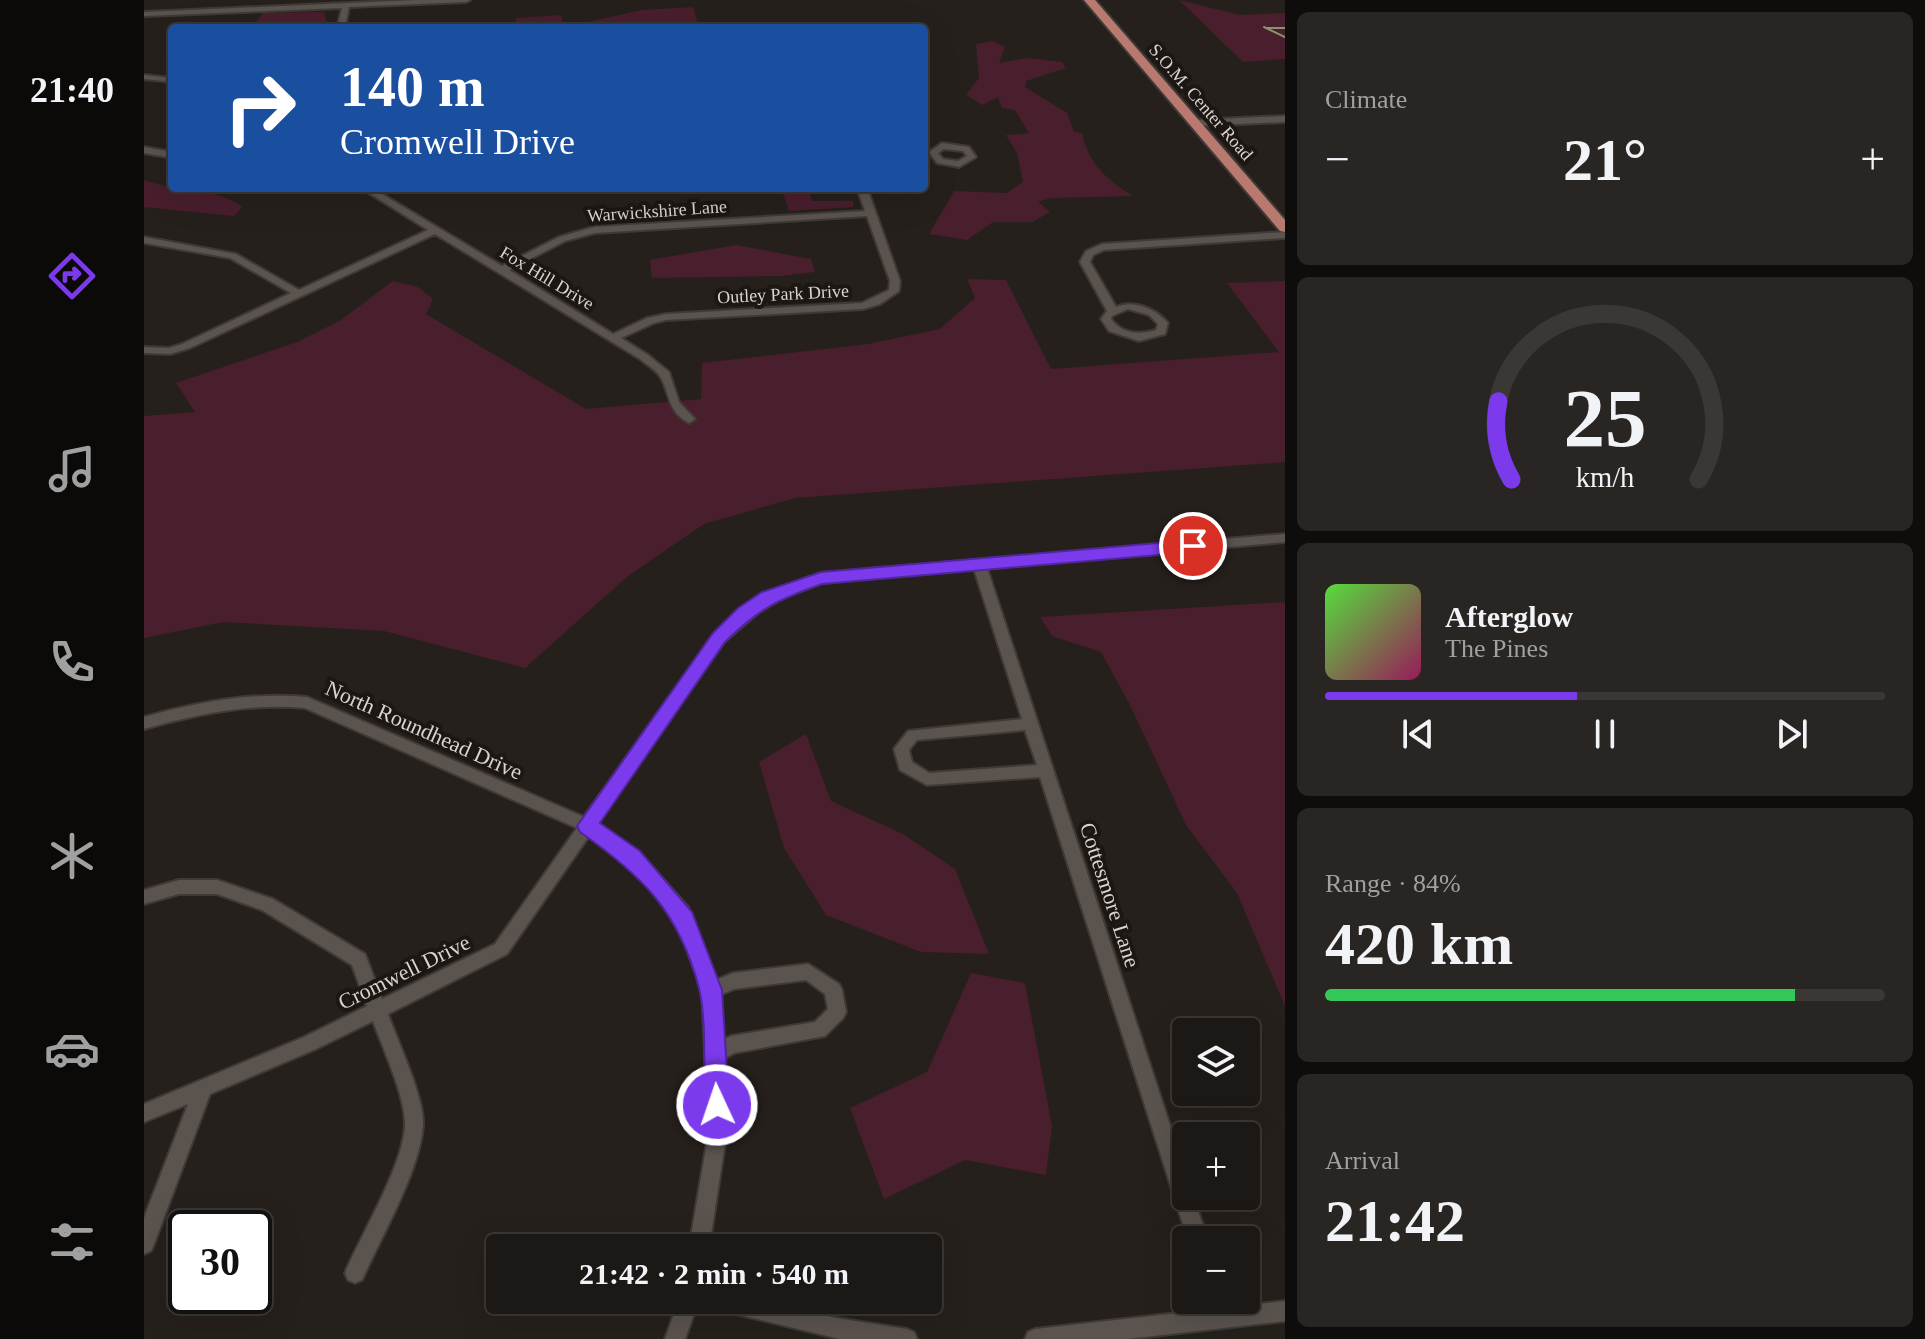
<!DOCTYPE html>
<meta charset="utf-8">
<style>
:root{--surface:#1c1815;--page:#292522;--text:#f1f3f6;--muted:#a0a0a0;--line:#3a3734;--accent:#7c3aed}
body{margin:0;font-family:Georgia,serif;background:var(--page);color:var(--text);height:100vh;display:flex;flex-direction:column;font-size:30px;white-space:nowrap}
*{box-sizing:border-box;margin:0}
p{font-size:26px;color:var(--muted)}
.icon{flex:none;width:44px;height:44px;fill:none;stroke:currentColor;stroke-width:2;stroke-linecap:round;stroke-linejoin:round}
.map{position:relative;flex:1;overflow:hidden}
.details{display:flex;flex-direction:column;gap:12px;padding:12px;background:#0f0d0c;width:640px}
.details>*{flex:none}
.banner{position:absolute;left:24px;top:24px;width:760px;height:168px;border-radius:8px;box-shadow:0 8px 32px #0002,0 0 0 2px var(--line);background:#1a4fa0;color:#fff;overflow:hidden}
.buttons{position:absolute;left:1028px;top:1018px;display:grid;gap:16px}
.buttons a{display:grid;place-items:center;width:88px;height:88px;border-radius:8px;background:var(--surface);box-shadow:0 8px 32px #0002,0 0 0 2px var(--line);font-size:40px}
.speed{position:absolute;left:24px;top:1210px;display:flex;gap:16px;font-size:40px;font-weight:700;text-align:center}
.speed>*{display:grid;place-content:center;width:104px;height:104px;border-radius:50%;background:var(--surface);box-shadow:0 8px 32px #0002,0 0 0 2px var(--line);line-height:1}
.speed .limit{border:4px solid #111;border-radius:12px;background:#fff;color:#111}
.pin{position:absolute;display:grid;place-items:center;width:68px;height:68px;color:#fff;margin:-34px;border:4px solid #fff;border-radius:50%;box-shadow:0 2px 8px #0007}
.me{position:absolute;width:88px;margin:-44px;rotate:357deg;stroke-linejoin:round;filter:drop-shadow(0 0 6px #0008)}
.turn{display:flex;align-items:center;gap:28px;height:168px;padding:0 40px;font-size:36px}
.turn .icon{width:104px;height:104px;stroke-width:2.5}
.turn b{display:block;font-size:56px;line-height:68px}
.big{font-size:60px;font-weight:800;line-height:1.1}
.details .card{flex:1;display:flex;flex-direction:column;justify-content:center;gap:12px;min-width:0;padding:0 28px;border-radius:12px;background:var(--page)}
.details .dial{align-items:center;gap:0}
.dial svg{height:208px;overflow:visible;fill:none;stroke:var(--line);stroke-width:7;stroke-linecap:round;text-anchor:middle}
.dial text{fill:var(--text);stroke:none}
.song{display:flex;align-items:center;gap:24px}
.cover{width:96px;height:96px;border-radius:12px;background:linear-gradient(135deg,hsl(110 70% 55%),hsl(330 70% 35%))}
.played{height:8px;border-radius:4px;background:linear-gradient(90deg,var(--accent) 45%,var(--line) 45%)}
.keys{display:flex;justify-content:space-around;direction:ltr}
.heat{display:flex;justify-content:space-between;align-items:center;font-size:44px;direction:ltr}
.charge{height:12px;border-radius:6px;background:linear-gradient(90deg,#34c759 84%,var(--line) 0)}
.trip{position:absolute;left:342px;top:1234px;width:456px;height:80px;border-radius:8px;background:var(--surface);box-shadow:0 8px 32px #0002,0 0 0 2px var(--line);font-weight:800;line-height:80px;text-align:center}
main{display:flex;flex:1;min-height:0}
.dock{display:flex;flex-direction:column;width:144px;justify-content:space-around;align-items:center;background:#0b0a08;color:var(--muted)}
.dock .icon{width:56px;height:56px}
.dock .active{color:var(--accent)}
.dock b{font-size:36px;color:var(--text)}
.map>svg:first-child{display:block}
.green{fill:#491e2d}
.lines{fill:none;stroke-linecap:round;stroke-linejoin:round}
.stream{stroke:#8f916e;stroke-width:2}
.street-casing{stroke:#3f3a37;stroke-width:4}
.primary-casing{stroke:#3f3a37;stroke-width:4}
.street{fill:#5a534e;fill-rule:evenodd}
.primary{fill:#b9796f;fill-rule:evenodd}
.route{fill:#7c3aed;stroke:#51269a;stroke-width:2}
.labels{text-anchor:middle;dominant-baseline:central;stroke-width:8;stroke-linejoin:round;paint-order:stroke}
.far-street-label{font-size:18px;fill:#d8d4d1;stroke:#1c1713}
.street-label{font-size:22px;fill:#d8d4d1;stroke:#1c1713}
</style>
<main>
<nav class="dock">
<b>21:40</b>
<svg class="icon active" aria-label="directions" viewBox="0 0 24 24"><path d="M12 3l9 9-9 9-9-9zM9 14v-3h6M13 9l2 2-2 2"/></svg>
<svg class="icon" aria-label="music" viewBox="0 0 24 24"><path d="M9 18V5l10-2v13"/><circle cx="6" cy="18" r="3"/><circle cx="16" cy="16" r="3"/></svg>
<svg class="icon" aria-label="phone" viewBox="0 0 24 24"><path d="M5 4h4l2 5-3 2q2 4 5 5l2-3 5 2v4C11 20 4 13 5 4z"/></svg>
<svg class="icon" aria-label="climate" viewBox="0 0 24 24"><path d="M12 3v18M4 7l16 10M4 17L20 7"/></svg>
<svg class="icon" aria-label="car" viewBox="0 0 24 24"><path d="M5 17H2v-5l4-1 3-4h7l3 4 3 1v5h-3M9 17h6M6 11h13"/><circle cx="7" cy="17" r="2"/><circle cx="17" cy="17" r="2"/></svg>
<svg class="icon" aria-label="filters" viewBox="0 0 24 24"><path d="M4 7h16M4 17h16"/><circle cx="9" cy="7" r="2"/><circle cx="15" cy="17" r="2"/></svg>
</nav>
<div class="map">
<svg width="1141" height="1339" viewBox="0 0 1141 1339">
<rect width="100%" height="100%" fill="#26201c"/>
<g class="green">
<path d="M1035,0L1096,15L1141,13V59L1099,62Z"/>
<path d="M549,7L555,28H371L372,18L417,15L420,27L498,10Z"/>
<path d="M180,12L184,28H99L109,26L119,13Z"/>
<path d="M848,41L861,47L855,63L883,58L918,62L922,68L882,81L881,87L923,113L930,132L938,133C944,163 963,180 989,196L907,198L894,202L906,212L888,222H849L823,240L785,234L810,191L863,193L879,182L873,153L862,135L885,133L871,110L858,108L854,97L838,105L822,95L835,78L832,44Z"/>
<path d="M0,180C31,191 75,188 98,207L90,216L0,207Z"/>
<path d="M622,188H665L668,201H709V207L645,211L639,193Z"/>
<path d="M592,245L667,259L671,272L636,276L508,278L506,260Z"/>
<path d="M823,279L862,280L907,369L1135,352L1083,283L1141,281V462L651,498L560,524L484,576L381,668L240,631L79,622L0,638V416L51,412L32,383L153,342L197,320L249,281L274,287L289,299L282,314L442,409L557,399L558,363L724,344L796,329L831,298Z"/>
<path d="M1141,602V1006L1093,893L1042,825L986,705L957,652L908,636L896,617Z"/>
<path d="M662,734L687,801L759,834L811,869L845,954L777,952L682,915L640,848L615,762Z"/>
<path d="M827,973L881,983L908,1126L902,1175L821,1160L740,1199L706,1108L783,1072Z"/>
</g>
<g class="lines">
<g class="stream">
<path d="M1120,27L1141,37"/>
<path d="M1123,28H1141"/>
</g>
<defs>
<g id="street">
<path d="M272,0H326L322,2L205,7L201,28H193L198,8L0,16V12Z"/>
<path d="M0,75L28,78V82L0,79Z"/>
<path d="M1141,116V122L1051,126L1047,123L1051,120Z"/>
<path d="M798,143L825,147L832,157L815,167L793,163L785,152ZM800,149L819,151L823,156L814,161L799,159L794,153Z"/>
<path d="M0,147L28,152V158L0,153Z"/>
<path d="M217,188H228L358,266L415,237L450,227L721,211L713,188H723L756,281L755,291L736,304L719,309L522,320L510,323L477,338L504,355L525,372L535,402L551,419L545,423C523,411 527,396 517,378C513,370 503,365 496,359L291,234L46,348L26,354L0,353V347L25,348L38,344L147,293L86,258L0,243V237L92,254L155,290L284,230ZM723,216L746,281L745,290L718,303L522,314L503,318L469,334L365,270L421,241L451,233Z"/>
<path d="M1141,232V238L960,250L949,255L946,262L972,307C990,299 1012,309 1024,323L1021,334L995,341L965,331L957,319L963,311L936,262L942,251L958,244ZM984,309L1005,315L1014,324L1012,330C995,335 978,334 967,319L968,316Z"/>
<path d="M1141,534V542L843,568L1042,1174V1196H1049L1064,1240H1044L896,777L783,785L756,770L750,749L764,731L878,719L830,569L678,583L639,598L615,612L580,642L453,824L495,852L544,907L572,980L589,973L664,964L695,984L698,990L702,1012L699,1018L681,1036L590,1053L580,1059L583,1130L565,1248H545L565,1130L558,990L531,916L483,862L445,836L363,954L244,1014C253,1040 281,1099 279,1125C276,1171 237,1237 218,1280L211,1283L204,1280L201,1273C217,1235 262,1161 261,1122C260,1093 239,1049 229,1021L172,1049L66,1094L10,1244L7,1251L0,1254V1218L44,1104L0,1122V1104L160,1037L223,1006L208,965L118,910L73,894H35L0,904V890L35,880H73L129,899L221,954L238,999L351,944L433,828L161,708C105,703 54,714 0,729V717C54,702 106,692 163,697L440,817L570,634L593,614L617,598L643,585L677,573ZM881,730L893,765L785,773L768,762L765,750L773,740ZM662,980L681,994L684,1009L671,1022L587,1036L579,1040L576,995L590,989Z"/>
<path d="M535,1300H555L541,1339H521Z"/>
<path d="M565,1300H618L692,1318L763,1329L770,1332L773,1339H696L575,1310L568,1307Z"/>
<path d="M1141,1301V1321L983,1339H881L884,1332L891,1329Z"/>
</g>
<path id="primary" d="M940,0H951L1141,220V232L1136,231Z"/>
</defs>
<use href="#street" class="street-casing"/>
<use href="#primary" class="primary-casing"/>
<use href="#street" class="street"/>
<use href="#primary" class="primary"/>
</g>
<path class="route" d="M1049,540L1057,546L1049,552L678,584C633,600 616,608 581,642L456,823L496,851L548,912L578,990L585,1105L582,1113L573,1117L565,1113L561,1105C559,1070 563,1022 555,988C535,912 499,876 436,832L433,826L569,633L594,608L618,592L677,572Z"/>
<g class="labels">
<g class="far-street-label">
<text transform="translate(1057 102) rotate(49)">S.O.M. Center Road</text>
<text transform="translate(513 211) rotate(-4)">Warwickshire Lane</text>
<text transform="translate(403 278) rotate(31)">Fox Hill Drive</text>
<text transform="translate(639 294) rotate(-3)">Outley Park Drive</text>
</g>
<g class="street-label">
<text transform="translate(280 730) rotate(24)">North Roundhead Drive</text>
<text transform="translate(966 895) rotate(72)">Cottesmore Lane</text>
<text transform="translate(260 972) rotate(-26)">Cromwell Drive</text>
</g>
</g>
</svg>
<div class="buttons">
<a><svg class="icon" aria-label="layers" viewBox="0 0 24 24"><path d="M12 4l9 5-9 5-9-5zM3 14l9 5 9-5"/></svg></a>
<a>+</a>
<a>−</a>
</div>
<div class="speed"><div class="limit">30</div></div>
<div class="pin" style="left:1049px;top:546px;background:#d93025"><svg class="icon" aria-label="arrive" viewBox="0 0 24 24"><path d="M6 21V4h12l-3 4 3 4H6"/></svg></div>
<svg class="me" style="left:573px;top:1105px" viewBox="-20 -20 40 40"><circle r="17" fill="#7c3aed" stroke="#fff" stroke-width="3"/><path d="M0-11L8 9 0 5-8 9z" fill="#fff"/></svg>
<div class="trip">21:42 · 2 min · 540 m</div>
<div class="banner">
<div class="turn"><svg class="icon" aria-label="right" viewBox="0 0 24 24"><path d="M7 20v-9h11M14 6l5 5-5 5"/></svg><div><b>140 m</b>Cromwell Drive</div></div>
</div>
</div>
<section class="details">
<div class="card"><p>Climate</p>
<div class="heat"><a>−</a><b class="big">21°</b><a>+</a></div>
</div>
<div class="card dial"><svg viewBox="0 0 100 80">
<path d="M14 69A42 42 0 1 1 86 69"/>
<path d="M14 69A42 42 0 0 1 9 39" stroke="#7c3aed"/>
<text x="50" y="56" font-size="32" font-weight="700">25</text>
<text x="50" y="72" font-size="11">km/h</text>
</svg></div>
<div class="card">
<div class="song"><i class="cover"></i><div><b>Afterglow</b><p>The Pines</p></div></div>
<div class="played"></div>
<div class="keys"><svg class="icon" aria-label="previous" viewBox="0 0 24 24"><path d="M18 5L8 12l10 7zM5 5v14"/></svg><svg class="icon" aria-label="pause" viewBox="0 0 24 24"><path d="M8 5v14M16 5v14"/></svg><svg class="icon" aria-label="next" viewBox="0 0 24 24"><path d="M6 5l10 7-10 7zM19 5v14"/></svg></div>
</div>
<div class="card"><p>Range · 84%</p><b class="big">420 km</b><div class="charge"></div></div>
<div class="card"><p>Arrival</p><b class="big">21:42</b></div>
</section>
</main>
